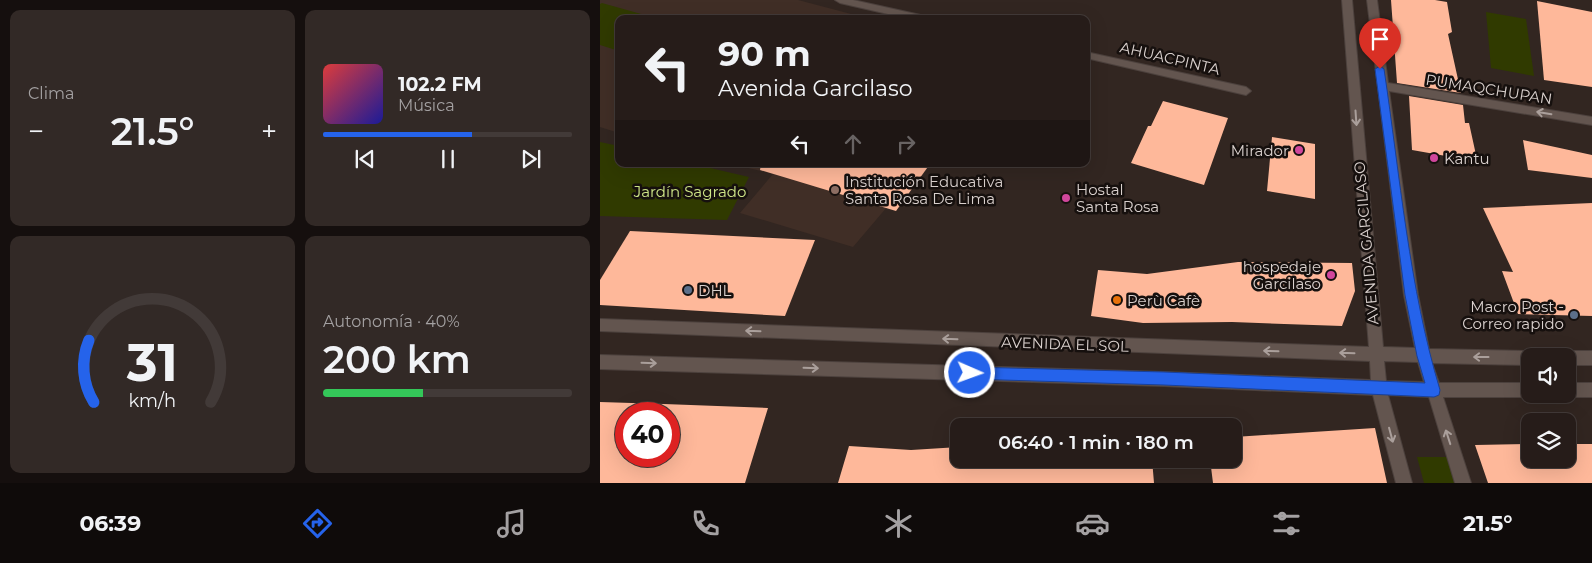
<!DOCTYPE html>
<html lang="es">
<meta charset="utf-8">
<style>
:root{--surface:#261c19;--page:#322926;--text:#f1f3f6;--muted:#a4a1a2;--line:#423a38;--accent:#2563eb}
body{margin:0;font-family:Montserrat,sans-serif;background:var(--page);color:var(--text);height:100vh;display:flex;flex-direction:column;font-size:19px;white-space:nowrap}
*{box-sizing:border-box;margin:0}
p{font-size:16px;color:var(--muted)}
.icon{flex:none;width:28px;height:28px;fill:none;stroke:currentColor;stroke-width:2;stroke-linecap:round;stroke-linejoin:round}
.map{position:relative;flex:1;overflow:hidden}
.details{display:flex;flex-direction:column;gap:10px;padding:10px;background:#150f0e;width:600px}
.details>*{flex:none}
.guide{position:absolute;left:15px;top:15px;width:475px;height:152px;border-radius:10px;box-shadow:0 5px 20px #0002,0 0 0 1px var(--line);background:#261c19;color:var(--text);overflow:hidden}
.fabs{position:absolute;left:921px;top:348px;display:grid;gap:10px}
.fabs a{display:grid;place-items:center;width:55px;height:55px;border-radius:10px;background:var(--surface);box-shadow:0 5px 20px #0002,0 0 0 1px var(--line);font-size:25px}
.speed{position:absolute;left:15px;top:402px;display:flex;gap:10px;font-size:25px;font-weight:700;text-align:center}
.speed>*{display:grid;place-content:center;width:65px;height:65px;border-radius:50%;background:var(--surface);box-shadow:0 5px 20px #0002,0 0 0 1px var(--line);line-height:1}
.speed .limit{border:8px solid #d22;background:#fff;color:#111}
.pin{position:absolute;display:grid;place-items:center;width:42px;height:42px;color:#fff;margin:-51px -21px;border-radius:50% 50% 50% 0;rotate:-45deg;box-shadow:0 0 5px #0007}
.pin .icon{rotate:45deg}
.me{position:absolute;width:55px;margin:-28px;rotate:92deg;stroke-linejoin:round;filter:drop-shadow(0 0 4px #0008)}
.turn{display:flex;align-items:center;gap:18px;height:105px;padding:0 20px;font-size:22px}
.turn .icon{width:65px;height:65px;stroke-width:2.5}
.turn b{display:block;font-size:35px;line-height:42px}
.lanes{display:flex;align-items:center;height:48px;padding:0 20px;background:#0003;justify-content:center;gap:25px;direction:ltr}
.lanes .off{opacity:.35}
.big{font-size:38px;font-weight:600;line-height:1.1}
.details .card{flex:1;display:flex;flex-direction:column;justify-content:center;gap:8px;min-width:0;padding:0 18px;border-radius:10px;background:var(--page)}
.details .dial{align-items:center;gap:0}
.dial svg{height:130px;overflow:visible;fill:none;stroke:var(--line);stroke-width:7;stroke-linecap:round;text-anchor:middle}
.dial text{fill:var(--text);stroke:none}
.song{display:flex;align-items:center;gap:15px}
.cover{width:60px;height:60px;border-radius:8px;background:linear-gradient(135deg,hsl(0 70% 55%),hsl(240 70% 35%))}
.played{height:5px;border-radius:2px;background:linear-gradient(90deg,var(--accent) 60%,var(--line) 60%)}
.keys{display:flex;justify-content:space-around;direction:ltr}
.heat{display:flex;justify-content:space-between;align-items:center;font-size:28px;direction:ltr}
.charge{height:8px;border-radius:4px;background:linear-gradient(90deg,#34c759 40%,var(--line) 0)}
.details .tiles{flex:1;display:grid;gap:10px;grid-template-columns:repeat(2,1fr)}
.trip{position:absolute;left:350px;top:418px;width:292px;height:50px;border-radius:10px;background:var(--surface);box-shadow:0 5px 20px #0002,0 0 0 1px var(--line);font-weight:600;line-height:50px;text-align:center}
.menu{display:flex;height:80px;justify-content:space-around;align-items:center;background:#0f0b0a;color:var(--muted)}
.menu .icon{width:35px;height:35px}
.menu .current{color:var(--accent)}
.menu b{font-size:22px;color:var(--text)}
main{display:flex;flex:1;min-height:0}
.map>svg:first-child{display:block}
.built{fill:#402e26}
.green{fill:#303a00}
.building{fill:#feb89a;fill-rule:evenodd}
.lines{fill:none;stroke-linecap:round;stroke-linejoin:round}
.minor-casing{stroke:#4c413d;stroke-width:2}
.minor{fill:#63554f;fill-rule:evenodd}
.oneway{stroke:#aa9f9b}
.route{fill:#2563eb;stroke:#184099}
.hotel-dot{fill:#d1479c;stroke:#16100e;stroke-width:2}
.education-dot{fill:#8d6e63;stroke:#16100e;stroke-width:2}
.service-dot{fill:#5c6f8a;stroke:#16100e;stroke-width:2}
.food-dot{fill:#e8710a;stroke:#16100e;stroke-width:2}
.labels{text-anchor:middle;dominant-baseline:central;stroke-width:5;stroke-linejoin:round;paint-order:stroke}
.street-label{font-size:15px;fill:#dad1ce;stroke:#16100e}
.poi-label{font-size:15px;fill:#dad1ce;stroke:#16100e;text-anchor:start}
.park-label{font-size:15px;fill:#cee587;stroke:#16100e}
</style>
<main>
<section class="details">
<div class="tiles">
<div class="card"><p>Clima</p>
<div class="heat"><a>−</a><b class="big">21.5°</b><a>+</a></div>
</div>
<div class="card">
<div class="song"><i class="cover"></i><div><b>102.2 FM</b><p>Música</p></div></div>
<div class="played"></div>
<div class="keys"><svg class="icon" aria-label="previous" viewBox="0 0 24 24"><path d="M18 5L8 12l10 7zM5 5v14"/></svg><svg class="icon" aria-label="pause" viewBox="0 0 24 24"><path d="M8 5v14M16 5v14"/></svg><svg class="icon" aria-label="next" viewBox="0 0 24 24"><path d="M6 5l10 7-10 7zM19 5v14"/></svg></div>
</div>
<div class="card dial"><svg viewBox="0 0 100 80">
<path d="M14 69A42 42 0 1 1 86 69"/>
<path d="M14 69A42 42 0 0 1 11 31" stroke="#2563eb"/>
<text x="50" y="56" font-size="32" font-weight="700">31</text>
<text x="50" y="72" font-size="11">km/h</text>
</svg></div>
<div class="card"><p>Autonomía · 40%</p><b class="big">200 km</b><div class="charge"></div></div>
</div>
</section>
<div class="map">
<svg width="992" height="483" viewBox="0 0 992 483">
<rect width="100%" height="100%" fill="#322621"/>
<g class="built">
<path d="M0,0H198L270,19H19V133L0,127Z"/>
<path d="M132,164H329L296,211L287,207L253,247L140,213L173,174Z"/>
</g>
<g class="green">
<path d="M2,3L59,19H19V51L0,45V4Z"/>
<path d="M886,12L926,19L934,76L891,68Z"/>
<path d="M0,142L19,146V164H93L149,177L127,220L0,216Z"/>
<path d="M817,457H847L855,483H824Z"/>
</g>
<g class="building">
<path d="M791,0H835L847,2L852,32L848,34L861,93L797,83Z"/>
<path d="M937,1L992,12V87L944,80Z"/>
<path d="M809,96L863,105L865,123H869L878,164L847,160L846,156L812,150Z"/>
<path d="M563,101L628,118L604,185L531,163L548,126H551Z"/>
<path d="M672,137L715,144V199L667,191Z"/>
<path d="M923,140L992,155V178L928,170Z"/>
<path d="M161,164H330L296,211L160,170Z"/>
<path d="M992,203V316L918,314L902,271L913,272L883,208Z"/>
<path d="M30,231L215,240L185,316L0,305V280Z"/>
<path d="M638,262L752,263L755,291L742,326L632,322L543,323L491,316L498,270L547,274Z"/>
<path d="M0,402L64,404L168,408L145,483H0ZM26,414H69V456H26Z"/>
<path d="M775,428L787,483H613L610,459H634V437Z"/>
<path d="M930,444V459H968V444H992V483H888L875,445Z"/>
<path d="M249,446L311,450L359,447V459H552L554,483H238Z"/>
</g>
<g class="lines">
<defs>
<g id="minor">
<path d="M235,0H253L325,16L330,19H310L240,3Z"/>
<path d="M742,0H752L783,347L815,348L804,295L767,0H777L788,83L992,117V125L789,91L818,295L829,349L930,351L935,353L936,356H930V365L832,363L839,383H930V394H936L930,397H843L871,483H855L829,397L788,395L812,483H796L773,395L564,386L0,369V355L564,372L771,380L770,361L0,331V319L769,347ZM784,361L818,362L824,382L786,381Z"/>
<path d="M486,52L646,87L651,91L646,95L486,58Z"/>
<path d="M968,351H992V365H968V356H962L963,353Z"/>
<path d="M968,383H992V397H968L963,395L968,394Z"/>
</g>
</defs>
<use href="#minor" class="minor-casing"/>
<use href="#minor" class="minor"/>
</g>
<defs><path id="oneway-shaft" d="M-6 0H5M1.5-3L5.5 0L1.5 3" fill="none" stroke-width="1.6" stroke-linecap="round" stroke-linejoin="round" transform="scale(1.25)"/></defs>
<g class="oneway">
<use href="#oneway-shaft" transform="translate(944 113) rotate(-171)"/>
<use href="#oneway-shaft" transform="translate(756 118) rotate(86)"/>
<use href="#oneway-shaft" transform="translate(153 331) rotate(-178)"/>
<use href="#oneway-shaft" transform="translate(350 339) rotate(-178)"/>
<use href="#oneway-shaft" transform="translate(671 351) rotate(-178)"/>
<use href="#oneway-shaft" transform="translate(747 353) rotate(-178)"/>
<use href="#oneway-shaft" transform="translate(881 357) rotate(-180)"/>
<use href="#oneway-shaft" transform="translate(49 363) rotate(2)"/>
<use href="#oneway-shaft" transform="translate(211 368) rotate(2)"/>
<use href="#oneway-shaft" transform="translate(791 435) rotate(75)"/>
<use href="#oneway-shaft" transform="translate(848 437) rotate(-108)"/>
</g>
<path class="route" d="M780,66L784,69C800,176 809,287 840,390L839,395L834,397L564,385L370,379L365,377L363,373L365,368L370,367L564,372L825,383L817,356L805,295L775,69Z"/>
<g class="hotel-dot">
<circle cx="699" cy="150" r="5"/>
<circle cx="834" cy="158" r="5"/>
<circle cx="466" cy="198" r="5"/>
<circle cx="731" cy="275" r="5"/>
</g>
<circle class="education-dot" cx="235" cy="190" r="5"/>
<g class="service-dot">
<circle cx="88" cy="290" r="5"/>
<circle cx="974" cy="315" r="5"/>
</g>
<circle class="food-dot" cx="517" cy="300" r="5"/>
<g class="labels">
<g class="street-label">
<text transform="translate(570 58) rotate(13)">AHUACPINTA</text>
<text transform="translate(889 89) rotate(9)">PUMAQCHUPAN</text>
<text transform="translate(766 243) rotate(-95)">AVENIDA GARCILASO</text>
<text transform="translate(465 344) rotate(2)">AVENIDA EL SOL</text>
</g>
<g class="poi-label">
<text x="689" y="150" text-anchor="end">Mirador</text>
<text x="844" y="158">Kantu</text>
<text x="245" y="181">Institución Educativa<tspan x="245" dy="17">Santa Rosa De Lima</tspan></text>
<text x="476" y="189">Hostal<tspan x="476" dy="17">Santa Rosa</tspan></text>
<text x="721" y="266" text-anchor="end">hospedaje<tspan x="721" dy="17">Garcilaso</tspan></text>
<text x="98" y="290">DHL</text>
<text x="527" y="300">Perù Cafè</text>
<text x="964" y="306" text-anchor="end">Macro Post -<tspan x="964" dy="17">Correo rapido</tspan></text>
</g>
<g class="park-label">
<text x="90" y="191">Jardín Sagrado</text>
</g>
</g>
</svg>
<div class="fabs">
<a><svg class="icon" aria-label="sound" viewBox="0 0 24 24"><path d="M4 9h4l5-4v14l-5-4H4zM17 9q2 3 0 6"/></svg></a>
<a><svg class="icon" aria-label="layers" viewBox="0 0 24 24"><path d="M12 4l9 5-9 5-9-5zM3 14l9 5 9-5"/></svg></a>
</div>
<div class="speed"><div class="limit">40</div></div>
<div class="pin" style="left:780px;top:69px;background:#d93025"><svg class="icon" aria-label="arrive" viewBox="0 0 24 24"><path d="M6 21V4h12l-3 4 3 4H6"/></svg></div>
<svg class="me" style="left:370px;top:373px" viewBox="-20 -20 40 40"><circle r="17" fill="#2563eb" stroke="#fff" stroke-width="3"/><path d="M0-11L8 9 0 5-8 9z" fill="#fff"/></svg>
<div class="trip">06:40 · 1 min · 180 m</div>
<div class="guide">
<div class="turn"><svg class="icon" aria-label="left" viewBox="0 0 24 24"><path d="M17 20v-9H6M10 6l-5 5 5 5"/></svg><div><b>90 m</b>Avenida Garcilaso</div></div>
<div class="lanes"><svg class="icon" aria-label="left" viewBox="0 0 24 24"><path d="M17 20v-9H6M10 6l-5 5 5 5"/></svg><svg class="icon off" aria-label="ahead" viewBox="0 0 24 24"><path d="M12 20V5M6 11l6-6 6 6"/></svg><svg class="icon off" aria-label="right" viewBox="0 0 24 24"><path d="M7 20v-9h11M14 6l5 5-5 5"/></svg></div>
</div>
</div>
</main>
<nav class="menu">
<b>06:39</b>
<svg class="icon current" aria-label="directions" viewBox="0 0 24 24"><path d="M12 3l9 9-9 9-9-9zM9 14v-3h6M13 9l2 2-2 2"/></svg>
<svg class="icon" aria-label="music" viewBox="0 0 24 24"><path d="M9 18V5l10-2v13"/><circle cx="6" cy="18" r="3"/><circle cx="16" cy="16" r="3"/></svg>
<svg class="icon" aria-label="phone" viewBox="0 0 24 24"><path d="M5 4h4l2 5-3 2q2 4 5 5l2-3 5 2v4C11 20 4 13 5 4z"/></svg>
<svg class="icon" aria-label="climate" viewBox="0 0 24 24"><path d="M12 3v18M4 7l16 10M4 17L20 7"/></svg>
<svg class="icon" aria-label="car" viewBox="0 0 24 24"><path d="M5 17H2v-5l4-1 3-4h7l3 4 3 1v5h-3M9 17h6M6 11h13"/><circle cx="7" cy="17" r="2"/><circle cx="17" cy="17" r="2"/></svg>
<svg class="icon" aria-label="filters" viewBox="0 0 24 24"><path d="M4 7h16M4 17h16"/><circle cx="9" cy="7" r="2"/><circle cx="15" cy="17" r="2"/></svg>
<b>21.5°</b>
</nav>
